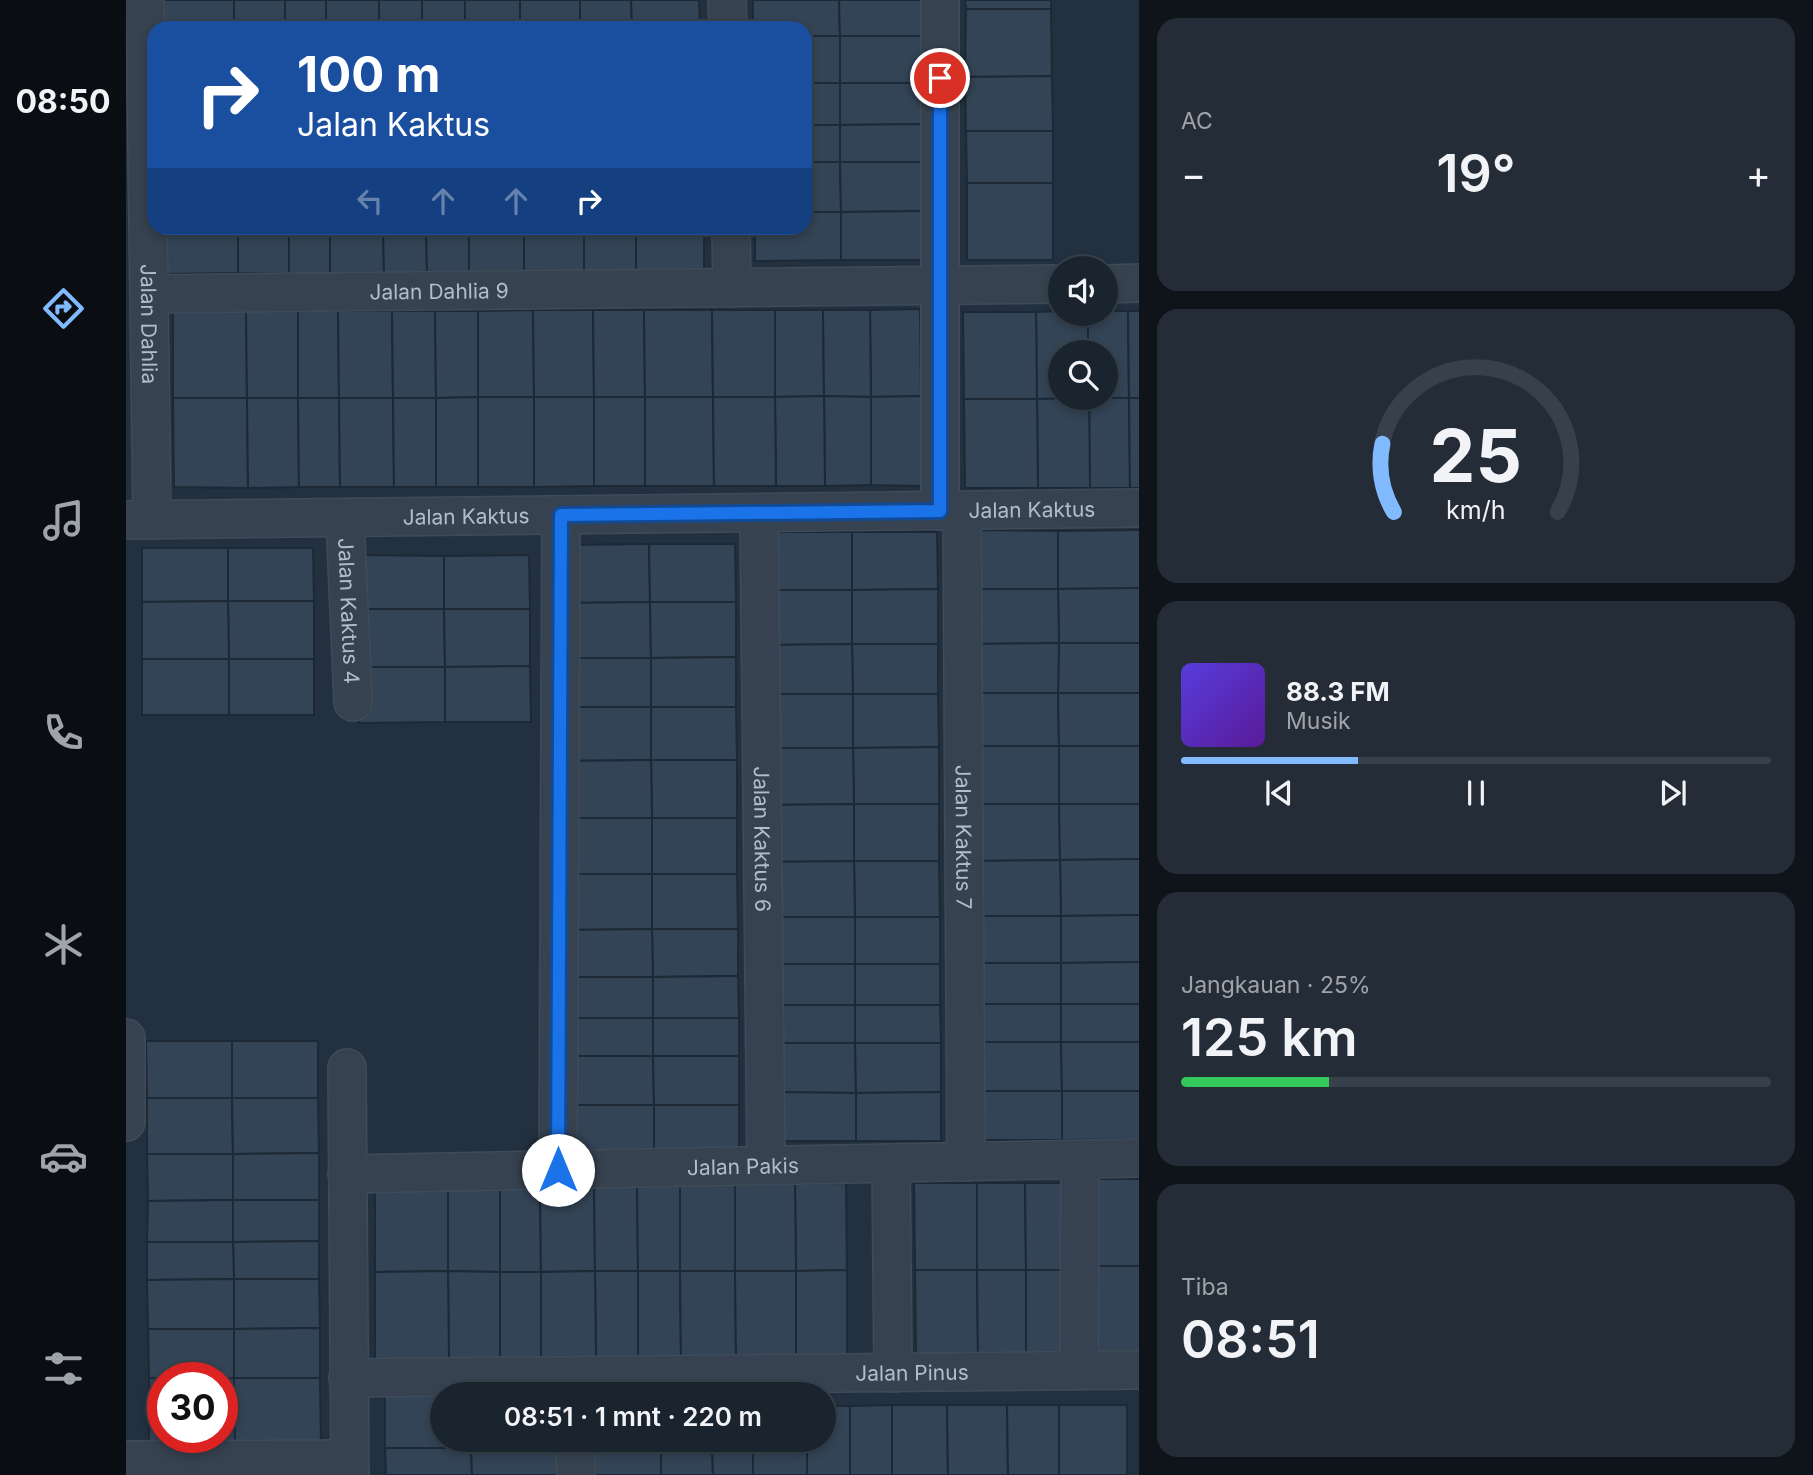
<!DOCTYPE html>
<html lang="id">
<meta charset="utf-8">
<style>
:root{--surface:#1a242f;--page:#232c37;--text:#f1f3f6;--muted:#9fa4aa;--line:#38414b;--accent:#82baff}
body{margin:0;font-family:Inter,sans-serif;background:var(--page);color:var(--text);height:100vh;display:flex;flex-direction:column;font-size:26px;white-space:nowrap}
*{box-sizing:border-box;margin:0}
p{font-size:23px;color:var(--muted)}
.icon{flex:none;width:38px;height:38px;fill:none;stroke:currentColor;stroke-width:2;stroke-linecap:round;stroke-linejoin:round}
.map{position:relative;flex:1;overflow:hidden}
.details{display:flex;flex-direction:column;gap:18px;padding:18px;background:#0e141a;width:674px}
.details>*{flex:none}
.guide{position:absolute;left:21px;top:21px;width:665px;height:214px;border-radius:21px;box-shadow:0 4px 10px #0003,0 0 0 2px var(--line);background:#1a4fa0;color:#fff;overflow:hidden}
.tools{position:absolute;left:922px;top:256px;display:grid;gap:14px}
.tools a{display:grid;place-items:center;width:70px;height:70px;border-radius:50%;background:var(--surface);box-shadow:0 4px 10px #0003,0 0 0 2px var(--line);font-size:35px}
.speed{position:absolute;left:21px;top:1362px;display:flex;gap:14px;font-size:35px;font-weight:700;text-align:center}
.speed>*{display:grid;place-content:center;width:91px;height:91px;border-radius:50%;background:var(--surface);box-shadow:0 4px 10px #0003,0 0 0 2px var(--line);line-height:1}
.speed .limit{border:10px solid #d22;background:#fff;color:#111}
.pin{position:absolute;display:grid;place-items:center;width:60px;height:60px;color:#fff;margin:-30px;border:4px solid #fff;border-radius:50%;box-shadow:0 2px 7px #0007}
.me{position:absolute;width:77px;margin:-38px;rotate:0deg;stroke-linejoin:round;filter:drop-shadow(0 0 5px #0008)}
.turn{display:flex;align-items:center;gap:24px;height:147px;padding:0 35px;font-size:32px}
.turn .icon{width:91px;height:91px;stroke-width:2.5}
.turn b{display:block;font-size:49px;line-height:60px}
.lanes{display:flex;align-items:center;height:66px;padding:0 35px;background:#0003;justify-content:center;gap:35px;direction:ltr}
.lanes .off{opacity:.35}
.big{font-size:52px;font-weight:600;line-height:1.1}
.details .widget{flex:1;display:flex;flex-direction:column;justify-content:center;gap:10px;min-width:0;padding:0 24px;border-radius:21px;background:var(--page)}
.details .dial{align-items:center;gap:0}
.dial svg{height:182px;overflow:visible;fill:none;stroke:var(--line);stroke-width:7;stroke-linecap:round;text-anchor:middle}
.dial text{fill:var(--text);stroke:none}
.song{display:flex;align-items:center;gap:21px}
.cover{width:84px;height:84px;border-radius:10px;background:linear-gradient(135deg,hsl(250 70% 55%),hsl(270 70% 35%))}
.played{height:7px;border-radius:4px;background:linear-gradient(90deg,var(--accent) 30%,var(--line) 30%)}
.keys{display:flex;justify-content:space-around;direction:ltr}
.heat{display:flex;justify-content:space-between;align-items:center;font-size:38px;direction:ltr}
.charge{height:10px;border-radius:5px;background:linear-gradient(90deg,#34c759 25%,var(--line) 0)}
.trip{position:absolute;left:304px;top:1382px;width:406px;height:70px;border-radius:35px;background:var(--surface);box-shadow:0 4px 10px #0003,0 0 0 2px var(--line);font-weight:600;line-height:70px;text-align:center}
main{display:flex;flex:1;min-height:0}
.tabs{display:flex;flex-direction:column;width:126px;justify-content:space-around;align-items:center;background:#0a0e13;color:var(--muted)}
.tabs .icon{width:49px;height:49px}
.tabs .on{color:var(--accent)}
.tabs b{font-size:32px;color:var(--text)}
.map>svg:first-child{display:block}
.building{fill:#334456;stroke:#1d2936;stroke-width:2}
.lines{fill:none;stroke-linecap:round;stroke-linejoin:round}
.street-casing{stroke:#3f4b58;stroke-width:40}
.street{stroke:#36424f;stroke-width:37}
.route-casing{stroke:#114b97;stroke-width:18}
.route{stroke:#1a73e8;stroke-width:12}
.labels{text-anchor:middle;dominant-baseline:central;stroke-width:7;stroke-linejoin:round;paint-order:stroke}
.street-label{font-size:21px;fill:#b2bdca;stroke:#1b2734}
</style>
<main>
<nav class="tabs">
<b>08:50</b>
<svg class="icon on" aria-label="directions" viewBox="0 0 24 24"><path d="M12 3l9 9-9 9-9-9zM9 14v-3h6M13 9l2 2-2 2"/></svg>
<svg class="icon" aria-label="music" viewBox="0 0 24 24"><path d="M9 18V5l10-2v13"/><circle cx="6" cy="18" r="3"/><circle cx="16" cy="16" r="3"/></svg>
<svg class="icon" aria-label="phone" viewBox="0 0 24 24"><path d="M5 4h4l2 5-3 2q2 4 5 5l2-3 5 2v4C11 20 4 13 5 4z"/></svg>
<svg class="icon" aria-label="climate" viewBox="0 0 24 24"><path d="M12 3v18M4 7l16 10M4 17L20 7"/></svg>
<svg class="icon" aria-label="car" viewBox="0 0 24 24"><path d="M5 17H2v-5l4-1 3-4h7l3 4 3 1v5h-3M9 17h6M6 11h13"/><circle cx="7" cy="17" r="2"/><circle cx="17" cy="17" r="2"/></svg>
<svg class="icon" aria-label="filters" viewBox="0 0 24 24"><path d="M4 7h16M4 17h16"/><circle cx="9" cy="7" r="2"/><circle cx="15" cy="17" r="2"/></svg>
</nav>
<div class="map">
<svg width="1014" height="1475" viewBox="0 0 1014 1475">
<rect width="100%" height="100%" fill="#22303f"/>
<g class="building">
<rect x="34" y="0" width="74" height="28"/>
<rect x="108" y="0" width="51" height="28"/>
<rect x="159" y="0" width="41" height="28"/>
<rect x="200" y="0" width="53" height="28"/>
<rect x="253" y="0" width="43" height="28"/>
<rect x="296" y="0" width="43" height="28"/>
<rect x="339" y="0" width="55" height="28"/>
<rect x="394" y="0" width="60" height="28"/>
<path d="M454,0H505L506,28H454Z"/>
<path d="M505,0H573L574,28H506Z"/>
<path d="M627,0H713L714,36H679V28H627Z"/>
<path d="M713,0H799V36H714Z"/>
<path d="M839,0H925V9H840Z"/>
<path d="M840,9H925L926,76L839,77Z"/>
<rect x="679" y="36" width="35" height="47"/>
<rect x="714" y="36" width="85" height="47"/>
<path d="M926,76L927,131H840L839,77Z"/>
<rect x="679" y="83" width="35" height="42"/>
<path d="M714,83H799V124L714,125Z"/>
<path d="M799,124L800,162H714V125Z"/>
<rect x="679" y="125" width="35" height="37"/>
<path d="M840,131H927V183H841Z"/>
<path d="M679,162H714L715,212H679Z"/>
<path d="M714,162H800V211L715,212Z"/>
<rect x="841" y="183" width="86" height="77"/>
<path d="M800,211L801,260H715V212Z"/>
<path d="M679,212H715V260L629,261V228H679Z"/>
<path d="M38,228H112V273L38,274Z"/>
<path d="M112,228H163V274L112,273Z"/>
<rect x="163" y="228" width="41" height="46"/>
<path d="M204,228H257L258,273L204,274Z"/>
<path d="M257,228H300L301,273H258Z"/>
<path d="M300,228H343V273H301Z"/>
<rect x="343" y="228" width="55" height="45"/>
<rect x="398" y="228" width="60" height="45"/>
<path d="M458,228H510V272L458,273Z"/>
<rect x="510" y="228" width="68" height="44"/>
<path d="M794,309L795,396L745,397L744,310Z"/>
<path d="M407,310L408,397H352V311Z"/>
<path d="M407,310H467L468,397H408Z"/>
<path d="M467,310H518L519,397H468Z"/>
<path d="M518,310H586L587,397H519Z"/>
<path d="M586,310H649V397H587Z"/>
<path d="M649,310H697L698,396L649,397Z"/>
<path d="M697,310H744L745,397L698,396Z"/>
<path d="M47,311H120L121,398H47Z"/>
<path d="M120,311H172V398H121Z"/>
<path d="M172,311H212L213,398H172Z"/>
<path d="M212,311H266L267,398H213Z"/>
<path d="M266,311H309L310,398H267Z"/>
<path d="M309,311H352V397L310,398Z"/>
<path d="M934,311V313H962V352H934V397L963,398L911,399L910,312Z"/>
<path d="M980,311H1002L1003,398H963L980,397V352H962V313H980Z"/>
<path d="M1002,311H1014V398H1003Z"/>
<path d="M837,312H910L911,399H838Z"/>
<path d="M698,396L745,397V485L699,486Z"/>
<path d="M698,396L699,486H650L649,397Z"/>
<path d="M795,396L796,486L745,485V397Z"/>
<path d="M352,397V487H310V398Z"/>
<rect x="352" y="397" width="56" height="90"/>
<path d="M408,397H468V486L408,487Z"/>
<rect x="468" y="397" width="51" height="89"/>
<path d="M519,397H587L588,486H519Z"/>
<path d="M587,397H649L650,486H588Z"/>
<path d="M47,398H121L122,488L48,487Z"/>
<path d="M121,398H172L173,487L122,488Z"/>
<path d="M172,398H213L214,487H173Z"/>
<path d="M213,398H267L268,487H214Z"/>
<path d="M267,398H310V487H268Z"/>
<path d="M963,398H1003L1004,488H964Z"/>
<path d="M963,398L964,488H912L911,399Z"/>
<path d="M1003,398H1014V488H1004Z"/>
<path d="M838,399H911L912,488H839Z"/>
<path d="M845,530L932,531V589H846Z"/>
<path d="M1014,530V588L932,589V531Z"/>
<path d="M639,532H726V590H640Z"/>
<path d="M726,532H811L812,589L726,590Z"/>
<path d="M523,544L524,602L438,603L437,545Z"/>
<path d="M523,544H609L610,602H524Z"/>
<path d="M16,548H102V601L16,602Z"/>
<path d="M102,548H187L188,601H102Z"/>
<path d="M232,555L318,556V609H232Z"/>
<path d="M403,555L404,609H318V556Z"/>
<path d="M1014,588V643H933L932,589Z"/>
<path d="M812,589V644H726V590Z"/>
<path d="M846,589H932L933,643L846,644Z"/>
<path d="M640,590H726V644L640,645Z"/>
<path d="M102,601H188V659H103Z"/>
<path d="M102,601L103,659H16V602Z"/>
<path d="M524,602L525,658H438V603Z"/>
<path d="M524,602H610V657L525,658Z"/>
<path d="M232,609H318L319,667H233Z"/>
<path d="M318,609H404V666L319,667Z"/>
<path d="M933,643H1014V693H932Z"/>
<path d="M933,643L932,693H847L846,644Z"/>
<path d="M726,644H812V694H727Z"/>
<path d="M726,644L727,694H640V645Z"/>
<path d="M610,657V707H525V658Z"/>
<path d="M438,658H525V707H439Z"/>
<rect x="16" y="659" width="87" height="56"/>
<rect x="103" y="659" width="85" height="56"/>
<path d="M404,666L405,722H319V667Z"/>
<path d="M233,667H319V722L233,723Z"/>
<path d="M847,693H932L933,746H847Z"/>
<path d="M932,693H1014V746H933Z"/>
<path d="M640,694H727V748H641Z"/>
<path d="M727,694H812L813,747L727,748Z"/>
<path d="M439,707H525V760L439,761Z"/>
<path d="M525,707H610L611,760H525Z"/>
<path d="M847,746H933V804H848Z"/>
<rect x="933" y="746" width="81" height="58"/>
<path d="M813,747V804H728L727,748Z"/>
<path d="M641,748H727L728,804L641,805Z"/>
<path d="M525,760H611V818H526Z"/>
<path d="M525,760L526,818H440L439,761Z"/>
<rect x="728" y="804" width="85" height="57"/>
<path d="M728,804V861L642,862L641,805Z"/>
<path d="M848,804H933L934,860L848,861Z"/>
<path d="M933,804H1014V859L934,860Z"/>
<path d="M440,818H526V874H439Z"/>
<rect x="526" y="818" width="85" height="56"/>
<path d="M1014,859V915L935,916L934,860Z"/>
<path d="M934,860L935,916H848V861Z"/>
<path d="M728,861H813L814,917H729Z"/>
<path d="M728,861L729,917H642V862Z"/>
<path d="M439,874H526V929L440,930Z"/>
<path d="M526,874H611L612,929H526Z"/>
<path d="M1014,915V962L935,963V916Z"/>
<path d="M848,916H935V963H849Z"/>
<rect x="642" y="917" width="87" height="47"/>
<rect x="729" y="917" width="85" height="47"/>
<path d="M526,929H612V976L527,977Z"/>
<path d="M526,929L527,977H441L440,930Z"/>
<path d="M1014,962V1004H935V963Z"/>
<rect x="849" y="963" width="86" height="41"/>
<path d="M642,964H729V1005H643Z"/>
<rect x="729" y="964" width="85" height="41"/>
<path d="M612,976L613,1018H527V977Z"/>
<rect x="441" y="977" width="86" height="41"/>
<rect x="849" y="1004" width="86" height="38"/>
<rect x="935" y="1004" width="79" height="38"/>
<rect x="643" y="1005" width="86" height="38"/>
<path d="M729,1005H814L815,1043H729Z"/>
<rect x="441" y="1018" width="86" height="38"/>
<rect x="527" y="1018" width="86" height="38"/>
<path d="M20,1041H106V1098H21Z"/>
<rect x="106" y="1041" width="86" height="57"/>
<path d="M849,1042H935L936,1091H849Z"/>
<path d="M935,1042H1014V1091H936Z"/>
<path d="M643,1043H729L730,1093L643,1092Z"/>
<path d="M729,1043H815V1092L730,1093Z"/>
<path d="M441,1056H527L528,1105H441Z"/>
<path d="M527,1056H613V1105H528Z"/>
<path d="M849,1091H936V1140H850Z"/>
<path d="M936,1091H1014V1139L936,1140Z"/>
<path d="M643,1092L730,1093V1141H644Z"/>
<path d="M815,1092V1141H730V1093Z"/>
<path d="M21,1098H106L107,1154H21Z"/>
<path d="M106,1098H192L193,1153L107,1154Z"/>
<path d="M441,1105H528V1154H442Z"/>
<rect x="528" y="1105" width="85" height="49"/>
<path d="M193,1153V1200H107V1154Z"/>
<path d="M21,1154H107V1200L22,1201Z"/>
<path d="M960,1179H1014V1266H961Z"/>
<path d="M720,1183L721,1270L670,1271L669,1184Z"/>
<path d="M788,1183H851V1270H789Z"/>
<path d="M851,1183H899L900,1270H851Z"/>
<path d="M899,1183H946L947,1270H900Z"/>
<path d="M322,1184V1271L249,1272V1185Z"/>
<path d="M322,1184H374V1272L322,1271Z"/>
<path d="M374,1184L414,1185L415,1272H374Z"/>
<path d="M468,1184L469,1271L415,1272L414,1185Z"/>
<path d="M468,1184H511L512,1271H469Z"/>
<path d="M511,1184H554V1271H512Z"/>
<rect x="554" y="1184" width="55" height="87"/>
<path d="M609,1184H669L670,1271H609Z"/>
<path d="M107,1200V1242H21L22,1201Z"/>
<path d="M107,1200H193V1241L107,1242Z"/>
<path d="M193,1241V1279H108L107,1242Z"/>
<path d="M21,1242H107L108,1279L21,1280Z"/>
<path d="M961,1266H1014V1355L962,1356Z"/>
<path d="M721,1270V1360H670V1271Z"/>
<path d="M789,1270H851L852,1359L790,1360Z"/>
<path d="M851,1270H900V1359H852Z"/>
<path d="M900,1270H947V1360L900,1359Z"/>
<path d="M322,1271L374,1272V1361H323Z"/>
<path d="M322,1271L323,1361H249V1272Z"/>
<path d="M469,1271H512V1361L470,1360Z"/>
<path d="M469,1271L470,1360H415V1272Z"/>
<path d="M512,1271H554L555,1361H512Z"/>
<path d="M554,1271H609L610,1360L555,1361Z"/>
<path d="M609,1271H670V1360H610Z"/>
<path d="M374,1272H415V1360L374,1361Z"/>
<path d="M108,1279V1329H22L21,1280Z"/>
<path d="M108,1279H193L194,1328L108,1329Z"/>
<path d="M194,1328V1378H108V1329Z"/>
<path d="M22,1329H108V1378H23Z"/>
<path d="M23,1378H37V1437H96V1378H108L109,1445L23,1446Z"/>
<path d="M108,1378H194L195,1445H109Z"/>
<path d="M259,1391L317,1395V1440H345V1448H259Z"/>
<path d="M766,1405H821L822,1475H766Z"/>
<path d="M766,1405V1475H724V1406Z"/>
<path d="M821,1405H881L882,1475H822Z"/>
<path d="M881,1405H933V1475H882Z"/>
<rect x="933" y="1405" width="68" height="70"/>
<path d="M698,1406H724V1475H681V1440H698Z"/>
<rect x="345" y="1440" width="86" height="8"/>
<path d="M461,1440H535V1475H462Z"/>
<path d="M535,1440H586L587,1475H535Z"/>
<path d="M586,1440H627V1475H587Z"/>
<rect x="627" y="1440" width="54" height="35"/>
<path d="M259,1448H345L346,1475H260Z"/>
<path d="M345,1448H431V1475H346Z"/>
</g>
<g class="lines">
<defs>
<g id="street">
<path id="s1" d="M19,0L26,520"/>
<path d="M601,0L602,28"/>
<path d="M605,228L606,288"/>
<path d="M980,284L1014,283"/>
<path id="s2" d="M23,294L934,284"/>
<path d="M814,511V0"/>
<path id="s3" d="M836,511L840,1162"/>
<path id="s4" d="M633,513L640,1165"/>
<path id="s5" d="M219,518L227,702"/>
<path id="s6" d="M0,520L1014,508"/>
<path d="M221,1068L224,1475"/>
<path d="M0,1122V1038"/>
<path d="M765,1163L767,1373"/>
<path d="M432,1169L435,515"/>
<path id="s7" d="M221,1174L1014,1158"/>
<path d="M953,1370L954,1160"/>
<path id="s8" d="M222,1378L1014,1370"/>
<path d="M449,1440L450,1475"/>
<path d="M0,1460L223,1459"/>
</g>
</defs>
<use href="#street" class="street-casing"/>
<use href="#street" class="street"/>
</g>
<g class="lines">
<defs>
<path id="route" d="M432,1170L435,515L814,511V78"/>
</defs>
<use href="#route" class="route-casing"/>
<use href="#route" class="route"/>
</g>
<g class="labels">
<g class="street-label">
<text stroke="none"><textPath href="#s2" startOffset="290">Jalan Dahlia 9</textPath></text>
<text stroke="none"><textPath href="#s1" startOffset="324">Jalan Dahlia</textPath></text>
<text stroke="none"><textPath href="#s6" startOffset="906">Jalan Kaktus</textPath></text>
<text stroke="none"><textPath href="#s6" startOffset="340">Jalan Kaktus</textPath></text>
<text stroke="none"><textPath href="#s5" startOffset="93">Jalan Kaktus 4</textPath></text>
<text stroke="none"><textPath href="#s3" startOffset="326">Jalan Kaktus 7</textPath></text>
<text stroke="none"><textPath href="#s4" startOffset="326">Jalan Kaktus 6</textPath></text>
<text stroke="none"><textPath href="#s7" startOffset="396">Jalan Pakis</textPath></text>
<text stroke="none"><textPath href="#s8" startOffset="564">Jalan Pinus</textPath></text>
</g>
</g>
</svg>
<div class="tools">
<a><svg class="icon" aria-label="sound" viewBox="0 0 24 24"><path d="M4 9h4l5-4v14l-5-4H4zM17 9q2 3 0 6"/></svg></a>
<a><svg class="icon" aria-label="search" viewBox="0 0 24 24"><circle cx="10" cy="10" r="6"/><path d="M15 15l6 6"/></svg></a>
</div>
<div class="speed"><div class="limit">30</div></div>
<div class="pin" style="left:814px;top:78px;background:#d93025"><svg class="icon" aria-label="arrive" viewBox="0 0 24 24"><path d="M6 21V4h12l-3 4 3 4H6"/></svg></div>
<svg class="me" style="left:432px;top:1170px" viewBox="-20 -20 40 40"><circle r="19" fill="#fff"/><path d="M0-13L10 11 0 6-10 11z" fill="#1a73e8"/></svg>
<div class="trip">08:51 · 1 mnt · 220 m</div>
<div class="guide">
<div class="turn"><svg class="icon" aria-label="right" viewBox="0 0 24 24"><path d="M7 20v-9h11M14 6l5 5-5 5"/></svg><div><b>100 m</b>Jalan Kaktus</div></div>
<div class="lanes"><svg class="icon off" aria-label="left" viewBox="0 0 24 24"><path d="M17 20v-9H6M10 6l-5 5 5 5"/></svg><svg class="icon off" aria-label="ahead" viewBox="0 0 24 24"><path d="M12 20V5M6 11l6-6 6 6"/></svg><svg class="icon off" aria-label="ahead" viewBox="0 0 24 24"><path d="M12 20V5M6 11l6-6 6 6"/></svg><svg class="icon" aria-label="right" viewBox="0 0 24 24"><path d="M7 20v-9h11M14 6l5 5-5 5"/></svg></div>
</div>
</div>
<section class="details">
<div class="widget"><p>AC</p>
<div class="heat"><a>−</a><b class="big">19°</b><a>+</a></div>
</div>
<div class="widget dial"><svg viewBox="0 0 100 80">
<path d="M14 69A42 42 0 1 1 86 69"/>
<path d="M14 69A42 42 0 0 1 9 39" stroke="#82baff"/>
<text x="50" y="56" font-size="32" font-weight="700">25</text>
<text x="50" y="72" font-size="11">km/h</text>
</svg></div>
<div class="widget">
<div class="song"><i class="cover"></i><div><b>88.3 FM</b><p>Musik</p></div></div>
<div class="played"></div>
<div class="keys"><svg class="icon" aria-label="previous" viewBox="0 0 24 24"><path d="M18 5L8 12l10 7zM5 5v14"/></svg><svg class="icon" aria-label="pause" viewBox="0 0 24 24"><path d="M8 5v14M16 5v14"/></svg><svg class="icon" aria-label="next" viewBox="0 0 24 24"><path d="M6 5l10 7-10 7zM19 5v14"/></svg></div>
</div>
<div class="widget"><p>Jangkauan · 25%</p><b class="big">125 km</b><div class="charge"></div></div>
<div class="widget"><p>Tiba</p><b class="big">08:51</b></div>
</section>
</main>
